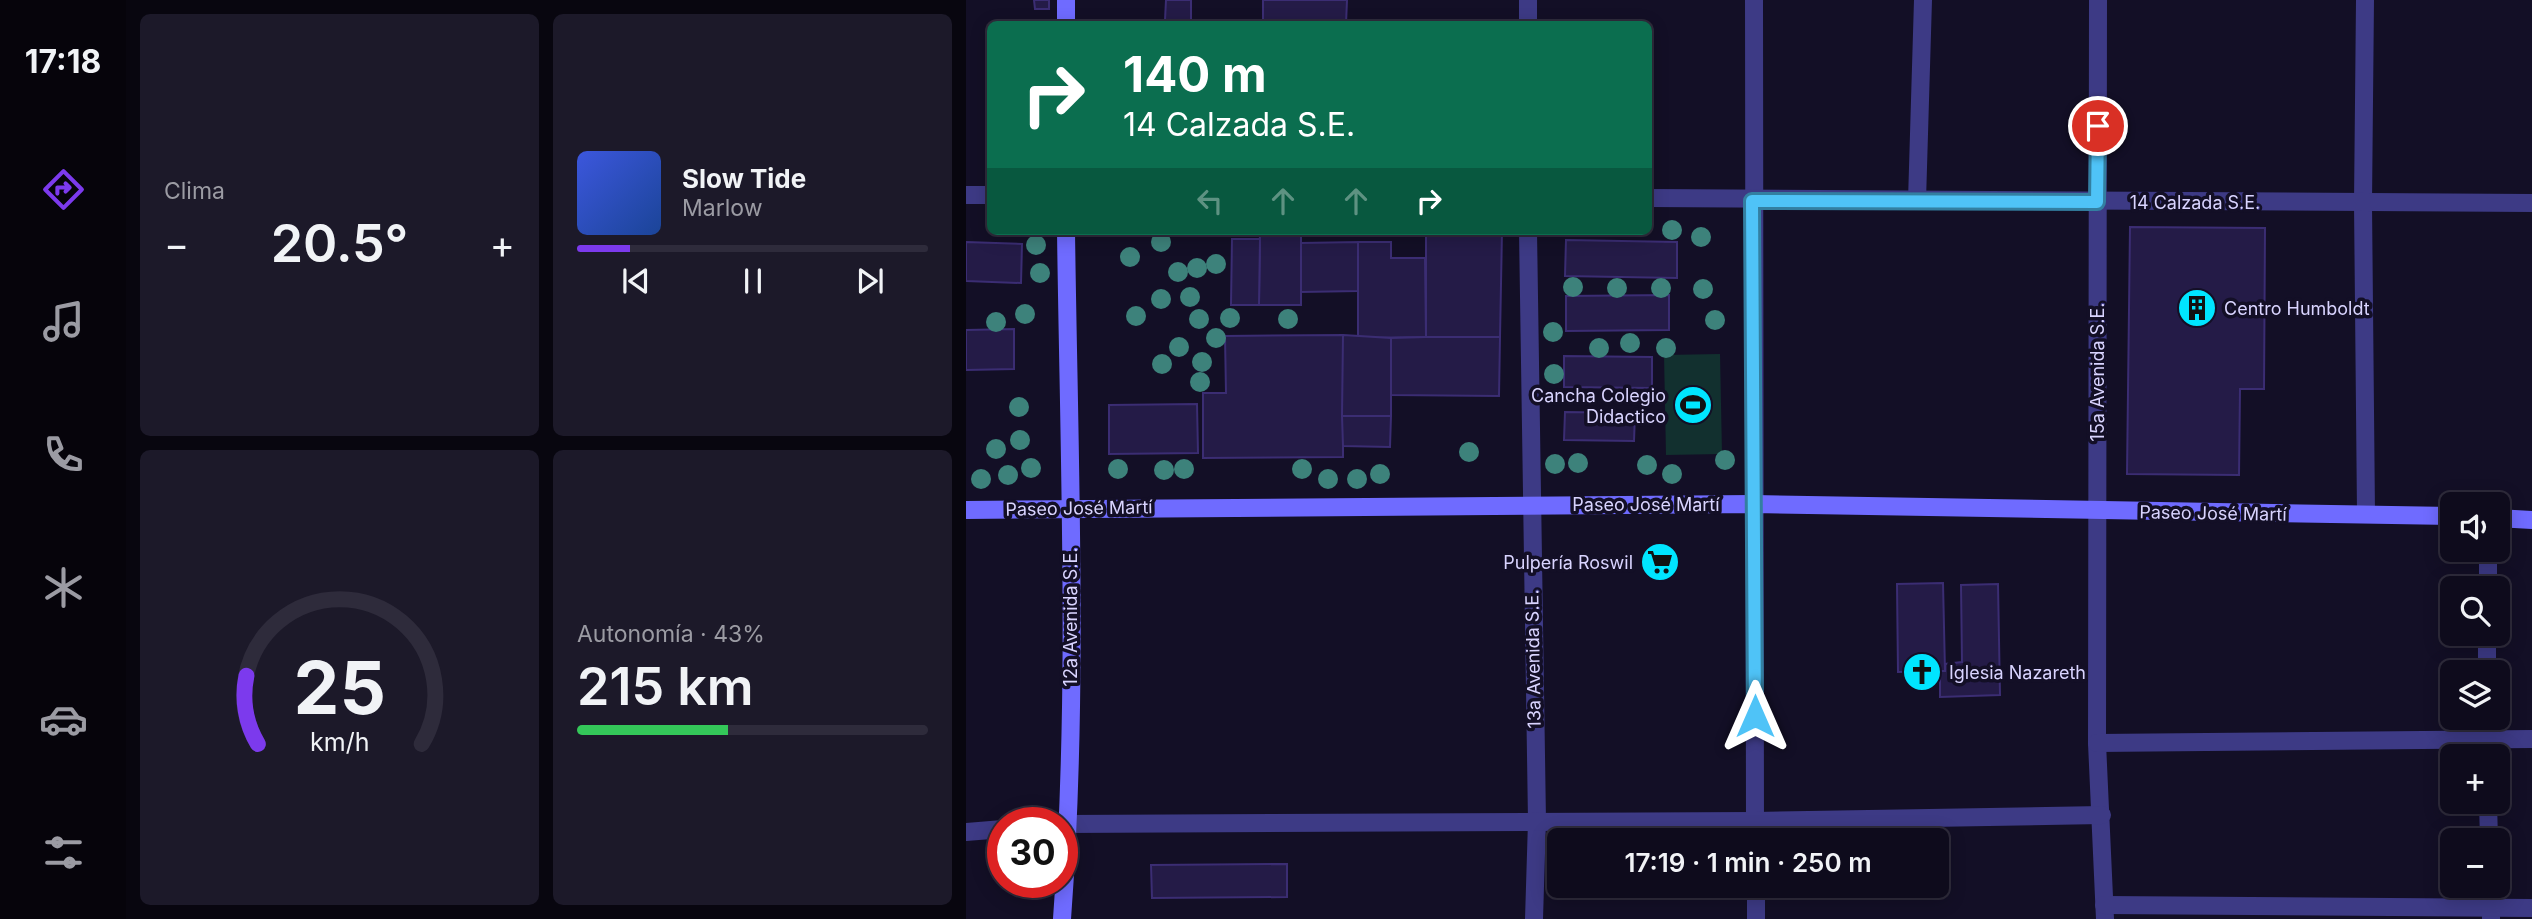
<!DOCTYPE html>
<html lang="es">
<meta charset="utf-8">
<style>
:root{--surface:#0e0b1c;--page:#1c1929;--text:#f1f3f6;--muted:#9b9ba3;--line:#2e2b3b;--accent:#7c3aed}
body{margin:0;font-family:Inter,sans-serif;background:var(--page);color:var(--text);height:100vh;display:flex;flex-direction:column;font-size:26px;white-space:nowrap}
*{box-sizing:border-box;margin:0}
p{font-size:23px;color:var(--muted)}
.icon{flex:none;width:38px;height:38px;fill:none;stroke:currentColor;stroke-width:2;stroke-linecap:round;stroke-linejoin:round}
.map{position:relative;flex:1;overflow:hidden}
.panel{display:flex;flex-direction:column;gap:14px;padding:14px;background:#08060f;width:840px}
.panel>*{flex:none}
.banner{position:absolute;left:21px;top:21px;width:665px;height:214px;border-radius:10px;box-shadow:0 4px 18px #0003,0 0 0 2px var(--line);background:#0b6e4f;color:#fff;overflow:hidden}
.buttons{position:absolute;left:1474px;top:492px;display:grid;gap:14px}
.buttons a{display:grid;place-items:center;width:70px;height:70px;border-radius:10px;background:var(--surface);box-shadow:0 4px 18px #0003,0 0 0 2px var(--line);font-size:35px}
.speed{position:absolute;left:21px;top:807px;display:flex;gap:14px;font-size:35px;font-weight:700;text-align:center}
.speed>*{display:grid;place-content:center;width:91px;height:91px;border-radius:50%;background:var(--surface);box-shadow:0 4px 18px #0003,0 0 0 2px var(--line);line-height:1}
.speed .limit{border:10px solid #d22;background:#fff;color:#111}
.pin{position:absolute;display:grid;place-items:center;width:60px;height:60px;color:#fff;margin:-30px;border:4px solid #fff;border-radius:50%;box-shadow:0 2px 7px #0007}
.me{position:absolute;width:77px;margin:-38px;rotate:0deg;stroke-linejoin:round;filter:drop-shadow(0 0 5px #0008)}
.turn{display:flex;align-items:center;gap:24px;height:147px;padding:0 21px;font-size:32px}
.turn .icon{width:91px;height:91px;stroke-width:2.5}
.turn b{display:block;font-size:49px;line-height:60px}
.lanes{display:flex;align-items:center;height:66px;padding:0 21px;background:#0003;justify-content:center;gap:35px;direction:ltr}
.lanes .off{opacity:.35}
.big{font-size:52px;font-weight:600;line-height:1.1}
.panel .tile{flex:1;display:flex;flex-direction:column;justify-content:center;gap:10px;min-width:0;padding:0 24px;border-radius:10px;background:var(--page)}
.panel .dial{align-items:center;gap:0}
.dial svg{height:182px;overflow:visible;fill:none;stroke:var(--line);stroke-width:7;stroke-linecap:round;text-anchor:middle}
.dial text{fill:var(--text);stroke:none}
.song{display:flex;align-items:center;gap:21px}
.cover{width:84px;height:84px;border-radius:10px;background:linear-gradient(135deg,hsl(230 70% 55%),hsl(220 70% 35%))}
.played{height:7px;border-radius:4px;background:linear-gradient(90deg,var(--accent) 15%,var(--line) 15%)}
.keys{display:flex;justify-content:space-around;direction:ltr}
.heat{display:flex;justify-content:space-between;align-items:center;font-size:38px;direction:ltr}
.charge{height:10px;border-radius:5px;background:linear-gradient(90deg,#34c759 43%,var(--line) 0)}
.panel .tiles{flex:1;display:grid;gap:14px;grid-template-columns:repeat(2,1fr)}
.trip{position:absolute;left:581px;top:828px;width:402px;height:70px;border-radius:10px;background:var(--surface);box-shadow:0 4px 18px #0003,0 0 0 2px var(--line);font-weight:600;line-height:70px;text-align:center}
main{display:flex;flex:1;min-height:0}
.menu{display:flex;flex-direction:column;width:126px;justify-content:space-around;align-items:center;background:#06040b;color:var(--muted)}
.menu .icon{width:49px;height:49px}
.menu .selected{color:var(--accent)}
.menu b{font-size:32px;color:var(--text)}
.map>svg:first-child{display:block}
.green{fill:#12302f}
.building{fill:#241b47;stroke:#3b2d73;stroke-width:2}
.lines{fill:none;stroke-linecap:round;stroke-linejoin:round}
.street{stroke:#3d3a85;stroke-width:18}
.secondary{stroke:#6f6bff;stroke-width:18}
.tree{fill:#3d827b}
.route-casing{stroke:#337fa1;stroke-width:18}
.route{stroke:#4fc3f7;stroke-width:12}
.labels{text-anchor:middle;dominant-baseline:central;stroke-width:7;stroke-linejoin:round;paint-order:stroke}
.street-label{font-size:18px;fill:#d9d4ff;stroke:#130f26}
.poi-label{font-size:18px;fill:#d9d4ff;stroke:#130f26;text-anchor:start}
</style>
<main>
<nav class="menu">
<b>17:18</b>
<svg class="icon selected" aria-label="directions" viewBox="0 0 24 24"><path d="M12 3l9 9-9 9-9-9zM9 14v-3h6M13 9l2 2-2 2"/></svg>
<svg class="icon" aria-label="music" viewBox="0 0 24 24"><path d="M9 18V5l10-2v13"/><circle cx="6" cy="18" r="3"/><circle cx="16" cy="16" r="3"/></svg>
<svg class="icon" aria-label="phone" viewBox="0 0 24 24"><path d="M5 4h4l2 5-3 2q2 4 5 5l2-3 5 2v4C11 20 4 13 5 4z"/></svg>
<svg class="icon" aria-label="climate" viewBox="0 0 24 24"><path d="M12 3v18M4 7l16 10M4 17L20 7"/></svg>
<svg class="icon" aria-label="car" viewBox="0 0 24 24"><path d="M5 17H2v-5l4-1 3-4h7l3 4 3 1v5h-3M9 17h6M6 11h13"/><circle cx="7" cy="17" r="2"/><circle cx="17" cy="17" r="2"/></svg>
<svg class="icon" aria-label="filters" viewBox="0 0 24 24"><path d="M4 7h16M4 17h16"/><circle cx="9" cy="7" r="2"/><circle cx="15" cy="17" r="2"/></svg>
</nav>
<section class="panel">
<div class="tiles">
<div class="tile"><p>Clima</p>
<div class="heat"><a>−</a><b class="big">20.5°</b><a>+</a></div>
</div>
<div class="tile">
<div class="song"><i class="cover"></i><div><b>Slow Tide</b><p>Marlow</p></div></div>
<div class="played"></div>
<div class="keys"><svg class="icon" aria-label="previous" viewBox="0 0 24 24"><path d="M18 5L8 12l10 7zM5 5v14"/></svg><svg class="icon" aria-label="pause" viewBox="0 0 24 24"><path d="M8 5v14M16 5v14"/></svg><svg class="icon" aria-label="next" viewBox="0 0 24 24"><path d="M6 5l10 7-10 7zM19 5v14"/></svg></div>
</div>
<div class="tile dial"><svg viewBox="0 0 100 80">
<path d="M14 69A42 42 0 1 1 86 69"/>
<path d="M14 69A42 42 0 0 1 9 39" stroke="#7c3aed"/>
<text x="50" y="56" font-size="32" font-weight="700">25</text>
<text x="50" y="72" font-size="11">km/h</text>
</svg></div>
<div class="tile"><p>Autonomía · 43%</p><b class="big">215 km</b><div class="charge"></div></div>
</div>
</section>
<div class="map">
<svg width="1566" height="919" viewBox="0 0 1566 919">
<rect width="100%" height="100%" fill="#130f26"/>
<path class="green" d="M754,354L756,454L700,455L698,355Z"/>
<g class="building">
<path d="M68,0H83V9H69Z"/>
<path d="M200,0H225V21L199,20Z"/>
<path d="M297,0H381L380,24H297Z"/>
<path d="M1164,227L1299,228L1298,389H1274L1273,475L1161,474Z"/>
<path d="M294,231H335V305H293Z"/>
<path d="M460,231H536L534,337H460Z"/>
<path d="M266,239H294L293,305H265Z"/>
<path d="M600,240L711,242V278L599,276Z"/>
<path d="M0,242L56,244L55,283L0,281Z"/>
<path d="M392,242H425V258H459L460,337L392,338Z"/>
<path d="M392,242V291L335,292V243Z"/>
<path d="M703,295V330L600,331V296Z"/>
<path d="M48,329V369L0,370V330Z"/>
<path d="M377,335V457L237,458V393H260L259,336Z"/>
<path d="M377,335L425,338V416H376Z"/>
<path d="M460,337H534L533,396L425,395V338Z"/>
<path d="M598,356L686,357V388L598,387Z"/>
<path d="M231,404L232,453L143,454V405Z"/>
<path d="M599,412L669,413L668,441L598,440Z"/>
<path d="M376,416H425L424,447L377,446Z"/>
<path d="M977,583L979,671L932,672L931,584Z"/>
<path d="M1032,584L1034,695L974,697V671H979V664L996,662L995,585Z"/>
<path d="M321,864V897L186,898L185,865Z"/>
</g>
<g class="lines">
<g class="street">
<path d="M788,0L789,840"/>
<path d="M1132,0L1131,743L1139,919"/>
<path d="M1399,0L1397,203L1400,514"/>
<path d="M562,24V0"/>
<path d="M0,195H24"/>
<path d="M682,198L1566,203"/>
<path d="M951,201L957,0"/>
<path d="M562,231L571,821L568,919"/>
<path d="M1522,588V550"/>
<path d="M1521,672V634"/>
<path d="M1520,718V756"/>
<path d="M1131,743L1566,739"/>
<path d="M1522,802L1523,840"/>
<path d="M96,824L789,821L1136,815"/>
<path d="M0,832L37,829"/>
<path d="M790,886V919"/>
<path d="M1525,886V919"/>
<path d="M1138,905L1566,908"/>
</g>
<g class="secondary">
<path d="M100,24V0"/>
<path d="M0,510L788,504L1486,516"/>
<path d="M1531,518L1566,520"/>
<path d="M96,919C113,691 103,460 100,231"/>
</g>
</g>
<g class="tree">
<circle cx="706" cy="230" r="10"/>
<circle cx="735" cy="237" r="10"/>
<circle cx="195" cy="242" r="10"/>
<circle cx="70" cy="245" r="10"/>
<circle cx="164" cy="257" r="10"/>
<circle cx="250" cy="264" r="10"/>
<circle cx="231" cy="268" r="10"/>
<circle cx="212" cy="272" r="10"/>
<circle cx="74" cy="273" r="10"/>
<circle cx="607" cy="287" r="10"/>
<circle cx="651" cy="288" r="10"/>
<circle cx="695" cy="288" r="10"/>
<circle cx="737" cy="289" r="10"/>
<circle cx="224" cy="297" r="10"/>
<circle cx="195" cy="299" r="10"/>
<circle cx="59" cy="314" r="10"/>
<circle cx="170" cy="316" r="10"/>
<circle cx="264" cy="318" r="10"/>
<circle cx="233" cy="319" r="10"/>
<circle cx="322" cy="319" r="10"/>
<circle cx="749" cy="320" r="10"/>
<circle cx="30" cy="322" r="10"/>
<circle cx="587" cy="332" r="10"/>
<circle cx="250" cy="338" r="10"/>
<circle cx="664" cy="343" r="10"/>
<circle cx="213" cy="347" r="10"/>
<circle cx="633" cy="348" r="10"/>
<circle cx="700" cy="348" r="10"/>
<circle cx="236" cy="362" r="10"/>
<circle cx="196" cy="364" r="10"/>
<circle cx="588" cy="374" r="10"/>
<circle cx="234" cy="382" r="10"/>
<circle cx="53" cy="407" r="10"/>
<circle cx="54" cy="440" r="10"/>
<circle cx="30" cy="449" r="10"/>
<circle cx="503" cy="452" r="10"/>
<circle cx="759" cy="460" r="10"/>
<circle cx="612" cy="463" r="10"/>
<circle cx="589" cy="464" r="10"/>
<circle cx="681" cy="465" r="10"/>
<circle cx="65" cy="468" r="10"/>
<circle cx="152" cy="469" r="10"/>
<circle cx="218" cy="469" r="10"/>
<circle cx="336" cy="469" r="10"/>
<circle cx="198" cy="470" r="10"/>
<circle cx="414" cy="474" r="10"/>
<circle cx="706" cy="474" r="10"/>
<circle cx="42" cy="475" r="10"/>
<circle cx="15" cy="479" r="10"/>
<circle cx="362" cy="479" r="10"/>
<circle cx="391" cy="479" r="10"/>
</g>
<g class="lines">
<defs>
<path id="route" d="M789,716L786,201L1131,202L1132,126"/>
</defs>
<use href="#route" class="route-casing"/>
<use href="#route" class="route"/>
</g>
<defs>
<symbol id="building-disc" viewBox="-11 -11 22 22"><circle r="9.5" fill="#00e5ff" stroke="#130f26"/><path d="M-4-6H4V6H1V3H-1V6H-4ZM-2.5-4.3h1.7v1.8h-1.7ZM.8-4.3h1.7v1.8H.8ZM-2.5-1h1.7V.8h-1.7ZM.8-1h1.7V.8H.8Z" fill="#111"/></symbol>
<symbol id="stadium-disc" viewBox="-11 -11 22 22"><circle r="9.5" fill="#00e5ff" stroke="#130f26"/><path d="M0-5a6.5 5 0 1 0 0 10a6.5 5 0 1 0 0-10ZM-3.5-1.8h7v3.6h-7Z" fill="#111"/></symbol>
<symbol id="supermarket-disc" viewBox="-11 -11 22 22"><circle r="9.5" fill="#00e5ff" stroke="#130f26"/><path d="M-6-5.5h2.5l.6 2H6L4.5 2H-2.5L-4.4-4H-6ZM-1.5 3.2a1.3 1.3 0 1 0 .1 0ZM3 3.2a1.3 1.3 0 1 0 .1 0Z" fill="#111"/></symbol>
<symbol id="church-disc" viewBox="-11 -11 22 22"><circle r="9.5" fill="#00e5ff" stroke="#130f26"/><path d="M-1.2-6h2.4v3.5h3.3v2.4h-3.3V6h-2.4V-.1h-3.3v-2.4h3.3Z" fill="#111"/></symbol>
</defs>
<g fill-rule="evenodd">
<use href="#building-disc" x="1209" y="286" width="44" height="44"/>
<use href="#stadium-disc" x="705" y="383" width="44" height="44"/>
<use href="#supermarket-disc" x="672" y="540" width="44" height="44"/>
<use href="#church-disc" x="934" y="650" width="44" height="44"/>
</g>
<g class="labels">
<g class="street-label">
<text x="1229" y="202">14 Calzada S.E.</text>
<text transform="translate(1131 372) rotate(-90)">15a Avenida S.E.</text>
<text x="680" y="504">Paseo José Martí</text>
<text transform="translate(113 508) rotate(-1)">Paseo José Martí</text>
<text transform="translate(1247 513) rotate(1)">Paseo José Martí</text>
<text transform="translate(104 617) rotate(-90)">12a Avenida S.E.</text>
<text transform="translate(567 659) rotate(-91)">13a Avenida S.E.</text>
</g>
<g class="poi-label">
<text x="1258" y="308">Centro Humboldt</text>
<text x="700" y="395" text-anchor="end">Cancha Colegio<tspan x="700" dy="21">Didactico</tspan></text>
<text x="667" y="562" text-anchor="end">Pulpería Roswil</text>
<text x="983" y="672">Iglesia Nazareth</text>
</g>
</g>
</svg>
<div class="buttons">
<a><svg class="icon" aria-label="sound" viewBox="0 0 24 24"><path d="M4 9h4l5-4v14l-5-4H4zM17 9q2 3 0 6"/></svg></a>
<a><svg class="icon" aria-label="search" viewBox="0 0 24 24"><circle cx="10" cy="10" r="6"/><path d="M15 15l6 6"/></svg></a>
<a><svg class="icon" aria-label="layers" viewBox="0 0 24 24"><path d="M12 4l9 5-9 5-9-5zM3 14l9 5 9-5"/></svg></a>
<a>+</a>
<a>−</a>
</div>
<div class="speed"><div class="limit">30</div></div>
<div class="pin" style="left:1132px;top:126px;background:#d93025"><svg class="icon" aria-label="arrive" viewBox="0 0 24 24"><path d="M6 21V4h12l-3 4 3 4H6"/></svg></div>
<svg class="me" style="left:789px;top:716px" viewBox="-20 -20 40 40"><path d="M0-17L14 15 0 8-14 15z" fill="#4fc3f7" stroke="#fff" stroke-width="4"/></svg>
<div class="trip">17:19 · 1 min · 250 m</div>
<div class="banner">
<div class="turn"><svg class="icon" aria-label="right" viewBox="0 0 24 24"><path d="M7 20v-9h11M14 6l5 5-5 5"/></svg><div><b>140 m</b>14 Calzada S.E.</div></div>
<div class="lanes"><svg class="icon off" aria-label="left" viewBox="0 0 24 24"><path d="M17 20v-9H6M10 6l-5 5 5 5"/></svg><svg class="icon off" aria-label="ahead" viewBox="0 0 24 24"><path d="M12 20V5M6 11l6-6 6 6"/></svg><svg class="icon off" aria-label="ahead" viewBox="0 0 24 24"><path d="M12 20V5M6 11l6-6 6 6"/></svg><svg class="icon" aria-label="right" viewBox="0 0 24 24"><path d="M7 20v-9h11M14 6l5 5-5 5"/></svg></div>
</div>
</div>
</main>
